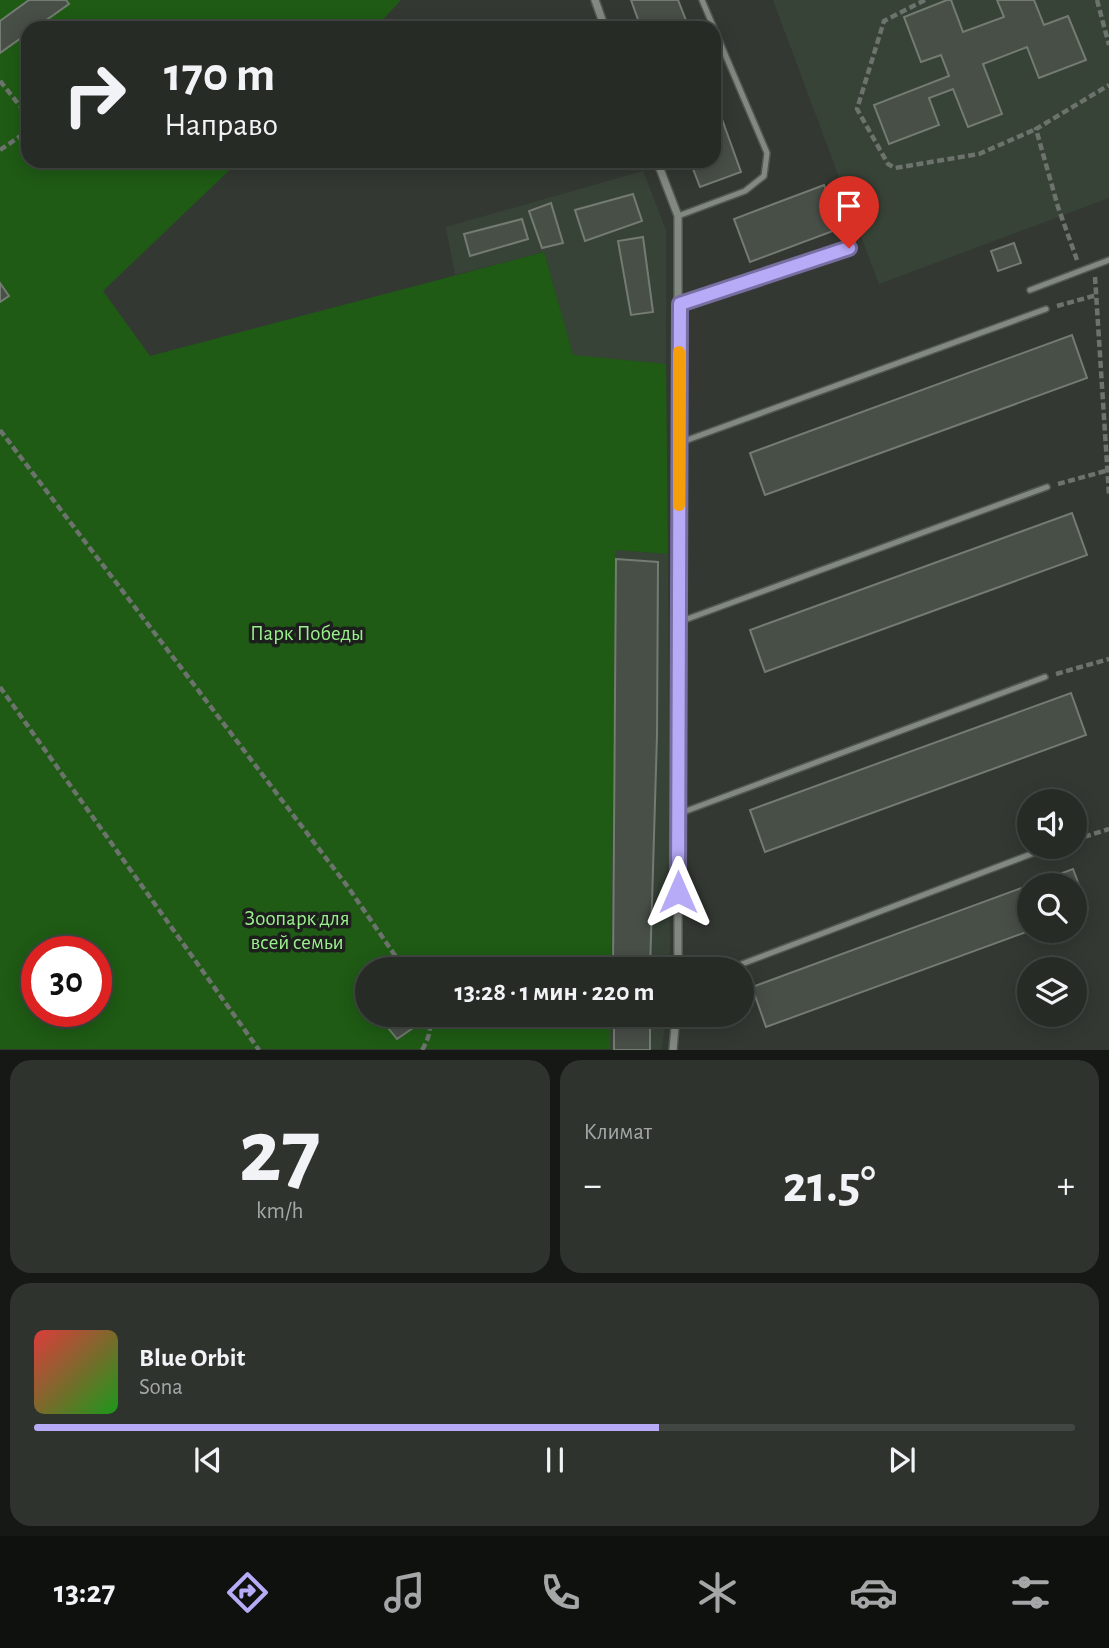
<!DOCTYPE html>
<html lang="ru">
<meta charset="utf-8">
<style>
:root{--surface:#262b26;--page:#2e332e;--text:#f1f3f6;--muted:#a4a7a7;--line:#424743;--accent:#b7abf7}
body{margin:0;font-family:"Alegreya Sans",sans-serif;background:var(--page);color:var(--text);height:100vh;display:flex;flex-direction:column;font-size:26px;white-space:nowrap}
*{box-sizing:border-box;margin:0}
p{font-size:23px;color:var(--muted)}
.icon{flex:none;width:38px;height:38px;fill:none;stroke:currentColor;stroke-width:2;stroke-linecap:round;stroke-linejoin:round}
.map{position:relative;height:1050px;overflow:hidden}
.side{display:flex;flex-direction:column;gap:10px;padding:10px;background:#151815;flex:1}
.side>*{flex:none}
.banner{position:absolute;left:21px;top:21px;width:700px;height:147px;border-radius:21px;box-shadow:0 4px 18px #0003,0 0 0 2px var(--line);background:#262b26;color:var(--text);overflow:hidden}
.buttons{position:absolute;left:1017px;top:789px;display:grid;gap:14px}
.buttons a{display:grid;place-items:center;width:70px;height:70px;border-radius:50%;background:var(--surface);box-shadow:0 4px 18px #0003,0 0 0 2px var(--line);font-size:35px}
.speed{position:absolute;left:21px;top:936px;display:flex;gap:14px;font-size:35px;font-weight:700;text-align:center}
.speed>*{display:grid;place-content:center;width:91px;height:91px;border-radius:50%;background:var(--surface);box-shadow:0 4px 18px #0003,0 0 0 2px var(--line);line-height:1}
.speed .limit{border:10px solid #d22;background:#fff;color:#111}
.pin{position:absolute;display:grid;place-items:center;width:60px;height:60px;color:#fff;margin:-72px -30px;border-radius:50% 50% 50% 0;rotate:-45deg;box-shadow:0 0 7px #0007}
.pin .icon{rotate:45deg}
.me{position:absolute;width:77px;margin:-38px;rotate:0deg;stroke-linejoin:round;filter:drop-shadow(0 0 5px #0008)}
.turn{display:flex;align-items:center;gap:24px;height:147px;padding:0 28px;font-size:32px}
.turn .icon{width:91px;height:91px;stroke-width:2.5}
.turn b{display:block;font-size:49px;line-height:60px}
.big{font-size:52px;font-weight:600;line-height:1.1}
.side .tile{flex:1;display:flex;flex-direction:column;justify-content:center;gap:10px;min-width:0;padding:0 24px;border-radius:21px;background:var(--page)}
.side .dial{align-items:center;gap:0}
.dial b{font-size:91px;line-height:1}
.song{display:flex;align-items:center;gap:21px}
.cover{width:84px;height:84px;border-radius:10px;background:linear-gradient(135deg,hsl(0 70% 55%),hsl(120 70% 35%))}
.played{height:7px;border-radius:4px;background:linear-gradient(90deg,var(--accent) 60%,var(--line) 60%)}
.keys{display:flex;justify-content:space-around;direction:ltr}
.heat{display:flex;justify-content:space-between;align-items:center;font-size:38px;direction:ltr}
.side .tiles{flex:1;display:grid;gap:10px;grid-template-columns:1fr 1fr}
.tile:last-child{grid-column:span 2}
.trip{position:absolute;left:355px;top:957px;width:399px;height:70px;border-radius:35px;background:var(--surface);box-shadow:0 4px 18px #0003,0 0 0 2px var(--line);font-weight:600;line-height:70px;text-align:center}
.tabs{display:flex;height:112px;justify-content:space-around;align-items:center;background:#0f110f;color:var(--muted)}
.tabs .icon{width:49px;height:49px}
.tabs .current{color:var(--accent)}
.tabs b{font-size:32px;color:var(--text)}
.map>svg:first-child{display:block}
.built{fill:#384337}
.green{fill:#1f5b15;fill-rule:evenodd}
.building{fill:#484f47;stroke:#747b73;stroke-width:2}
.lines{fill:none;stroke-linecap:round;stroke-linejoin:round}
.lane-casing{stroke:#525752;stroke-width:8}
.street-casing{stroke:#525752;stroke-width:10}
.path{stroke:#6c726c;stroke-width:4.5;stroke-dasharray:7 3.5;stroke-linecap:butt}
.lane{stroke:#828981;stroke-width:5}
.street{stroke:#828981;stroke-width:7}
.route-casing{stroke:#776fa1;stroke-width:18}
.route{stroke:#b7abf7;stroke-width:12}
.slow{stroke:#f59e0b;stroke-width:12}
.labels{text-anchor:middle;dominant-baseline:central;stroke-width:7;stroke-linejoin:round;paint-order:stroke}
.park-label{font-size:21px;fill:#9bef8e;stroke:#1c1f1c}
</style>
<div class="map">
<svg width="1109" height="1050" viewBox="0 0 1109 1050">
<rect width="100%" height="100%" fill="#333932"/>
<g class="built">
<path d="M773,0H1109V198L879,284Z"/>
<path d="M643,171L666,230V364L573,356L544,252L455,275L446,227Z"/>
<path d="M616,550L668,554L670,969L611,970Z"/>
<path d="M610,1015H666L662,1049L610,1050Z"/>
</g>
<path class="green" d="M0,0H401L375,28H28V161H239L103,291L150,356L544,252L573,355L666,364L668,554L616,550L611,969L368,970V1015H610V1049H0ZM37,952H96V1012H37Z"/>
<g class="building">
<path d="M29,0H66L69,4L35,28H28V33L0,53V21Z"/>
<path d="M631,0H678L689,28H641Z"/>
<path d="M947,0H951L963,32L1004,17L997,0H1034L1044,25L1068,16L1086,60L1039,78L1027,47L983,64L1002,114L968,127L953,89L929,98L939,125L889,144L874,105L949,76L941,55L921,62L904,17Z"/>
<path d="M714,97L741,172L700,187L690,161H714Z"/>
<path d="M824,185L841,228L750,262L734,219Z"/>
<path d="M633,194L642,221L585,241L575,210Z"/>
<path d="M551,203L563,243L542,248L529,211Z"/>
<path d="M522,219L528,239L470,256L464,234Z"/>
<path d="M643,237L653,312L631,315L618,241Z"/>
<path d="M1014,243L1021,263L998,271L991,251Z"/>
<path d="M0,283L9,296L0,302Z"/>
<path d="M1072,335L1087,378L765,495L750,453Z"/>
<path d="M1072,513L1087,555L765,672L750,630Z"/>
<path d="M616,559L658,562L657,735L650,970H613Z"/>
<path d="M1071,693L1086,735L765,852L750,810Z"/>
<path d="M1073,869L1088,909L1074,914V886H1029V931L766,1027L752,987Z"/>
<rect x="614" y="1015" width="36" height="35"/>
<path d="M405,1017L413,1028L397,1039L389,1029Z"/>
</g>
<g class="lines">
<defs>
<g id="lane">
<path d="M678,216L745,191L764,176L767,153L702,0"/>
<path d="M1030,290L1109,260"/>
<path d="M680,304L849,248"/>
<path d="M679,443L1046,309"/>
<path d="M679,622L1047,487"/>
<path d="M678,814L1045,677"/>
<path d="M726,970L1047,848"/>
</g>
<g id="street">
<path d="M595,0L605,28"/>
<path d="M657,161L678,216V970"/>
<path d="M673,1050L676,1015"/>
</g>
</defs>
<use href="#lane" class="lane-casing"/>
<use href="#street" class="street-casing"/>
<g class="path">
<path d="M925,0L884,21L857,109L888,164L895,168L979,154L1036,129"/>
<path d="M1097,0L1109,45"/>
<path d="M0,81L28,116"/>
<path d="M0,150L28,131"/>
<path d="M1077,260L1058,207L1036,129L1109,85"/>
<path d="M1095,277L1109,495"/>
<path d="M1057,306L1097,295"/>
<path d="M0,430L348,887L405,970"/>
<path d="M1058,484L1109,470"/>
<path d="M1056,674L1109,659"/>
<path d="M0,687L259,1050"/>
<path d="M1074,840L1109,829"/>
<path d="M422,1050C429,1039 432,1027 429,1015"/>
</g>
<use href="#lane" class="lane"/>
<use href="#street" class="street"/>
</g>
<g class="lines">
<defs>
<path id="route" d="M678,892L680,304L849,248"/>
</defs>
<use href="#route" class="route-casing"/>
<use href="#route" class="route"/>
<path class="slow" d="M679,505V352"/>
</g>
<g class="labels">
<g class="park-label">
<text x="307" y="633">Парк Победы</text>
<text x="297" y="918">Зоопарк для<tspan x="297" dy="24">всей семьи</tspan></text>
</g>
</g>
</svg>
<div class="buttons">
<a><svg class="icon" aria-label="sound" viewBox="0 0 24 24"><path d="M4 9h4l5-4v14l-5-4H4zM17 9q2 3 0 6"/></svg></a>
<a><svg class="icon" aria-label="search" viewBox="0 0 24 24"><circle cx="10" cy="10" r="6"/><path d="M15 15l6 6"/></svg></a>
<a><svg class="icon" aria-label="layers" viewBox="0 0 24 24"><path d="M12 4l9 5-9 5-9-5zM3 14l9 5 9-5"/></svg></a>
</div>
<div class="speed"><div class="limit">30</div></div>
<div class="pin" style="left:849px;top:248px;background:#d93025"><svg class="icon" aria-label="arrive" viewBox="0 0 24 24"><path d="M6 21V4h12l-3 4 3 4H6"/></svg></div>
<svg class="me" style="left:678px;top:892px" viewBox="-20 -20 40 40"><path d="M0-17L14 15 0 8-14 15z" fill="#b7abf7" stroke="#fff" stroke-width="4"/></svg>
<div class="trip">13:28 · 1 мин · 220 m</div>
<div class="banner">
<div class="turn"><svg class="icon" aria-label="right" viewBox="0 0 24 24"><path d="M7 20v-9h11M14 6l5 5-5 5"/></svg><div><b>170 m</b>Направо</div></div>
</div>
</div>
<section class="side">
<div class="tiles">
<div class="tile dial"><b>27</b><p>km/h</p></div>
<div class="tile"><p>Климат</p>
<div class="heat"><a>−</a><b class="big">21.5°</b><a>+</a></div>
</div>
<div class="tile">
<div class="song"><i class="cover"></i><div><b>Blue Orbit</b><p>Sona</p></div></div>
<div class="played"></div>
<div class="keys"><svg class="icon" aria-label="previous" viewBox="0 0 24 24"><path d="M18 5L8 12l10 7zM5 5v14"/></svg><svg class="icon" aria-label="pause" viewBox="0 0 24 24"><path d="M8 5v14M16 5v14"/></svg><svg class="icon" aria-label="next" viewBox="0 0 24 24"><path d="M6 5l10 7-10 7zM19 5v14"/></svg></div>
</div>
</div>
</section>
<nav class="tabs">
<b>13:27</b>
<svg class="icon current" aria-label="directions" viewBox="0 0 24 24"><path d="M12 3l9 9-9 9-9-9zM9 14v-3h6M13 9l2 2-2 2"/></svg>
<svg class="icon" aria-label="music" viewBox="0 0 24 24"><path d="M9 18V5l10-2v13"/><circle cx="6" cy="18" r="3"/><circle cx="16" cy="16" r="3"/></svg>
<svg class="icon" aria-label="phone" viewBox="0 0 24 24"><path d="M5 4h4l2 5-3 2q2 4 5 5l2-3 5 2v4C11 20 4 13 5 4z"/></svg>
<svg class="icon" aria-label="climate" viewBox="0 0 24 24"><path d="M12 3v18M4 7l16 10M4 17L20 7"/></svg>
<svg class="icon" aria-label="car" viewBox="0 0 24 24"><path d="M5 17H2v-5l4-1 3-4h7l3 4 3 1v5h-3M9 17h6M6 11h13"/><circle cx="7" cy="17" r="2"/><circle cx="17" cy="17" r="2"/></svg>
<svg class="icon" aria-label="filters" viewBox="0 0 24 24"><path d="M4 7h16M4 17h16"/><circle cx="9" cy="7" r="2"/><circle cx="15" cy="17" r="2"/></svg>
</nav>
